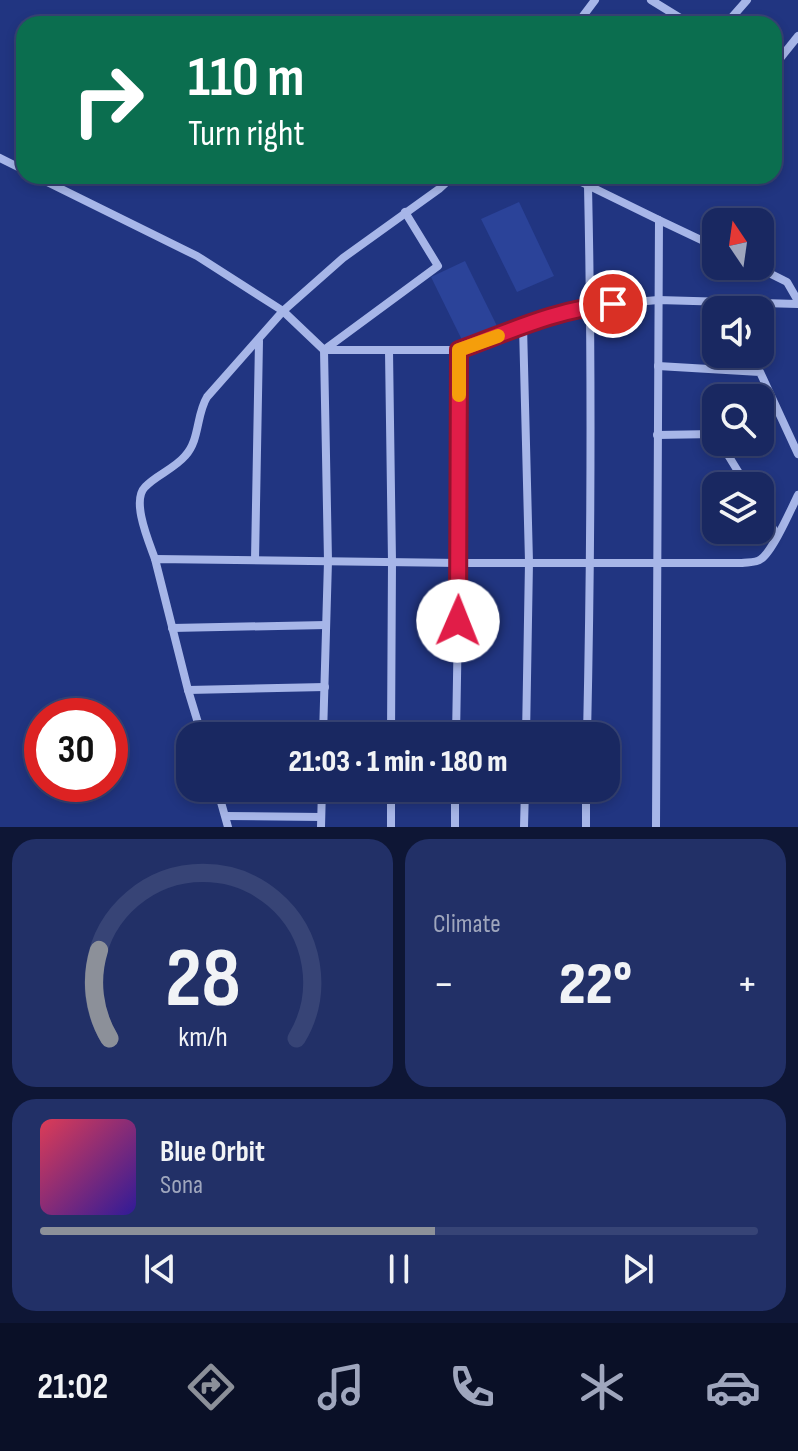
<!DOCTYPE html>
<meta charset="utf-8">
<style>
:root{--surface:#192861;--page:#223067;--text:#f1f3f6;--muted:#9fa6bd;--line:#374476;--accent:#8c9099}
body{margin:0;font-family:"Sofia Sans Condensed",sans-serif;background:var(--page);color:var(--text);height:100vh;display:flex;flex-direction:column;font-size:30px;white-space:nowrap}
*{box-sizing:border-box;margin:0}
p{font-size:26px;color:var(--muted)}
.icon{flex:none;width:44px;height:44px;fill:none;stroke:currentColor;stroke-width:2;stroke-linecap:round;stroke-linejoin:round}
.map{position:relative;height:827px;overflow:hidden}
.sheet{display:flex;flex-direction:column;gap:12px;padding:12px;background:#0e1635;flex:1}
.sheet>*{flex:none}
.banner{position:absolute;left:16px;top:16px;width:766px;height:168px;border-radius:24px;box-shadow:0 4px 12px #0003,0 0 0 2px var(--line);background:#0b6e4f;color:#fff;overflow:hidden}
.needle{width:52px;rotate:347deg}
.controls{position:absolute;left:702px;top:208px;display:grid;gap:16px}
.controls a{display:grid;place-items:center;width:72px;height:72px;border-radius:16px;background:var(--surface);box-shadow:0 4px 12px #0003,0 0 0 2px var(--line);font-size:40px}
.speed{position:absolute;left:24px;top:698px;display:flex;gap:16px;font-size:40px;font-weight:700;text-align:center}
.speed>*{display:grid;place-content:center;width:104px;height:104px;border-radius:50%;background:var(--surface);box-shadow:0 4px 12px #0003,0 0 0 2px var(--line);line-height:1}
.speed .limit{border:12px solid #d22;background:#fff;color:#111}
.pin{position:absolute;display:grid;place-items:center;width:68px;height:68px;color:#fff;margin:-34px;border:4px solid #fff;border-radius:50%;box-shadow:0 2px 8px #0007}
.me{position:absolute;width:88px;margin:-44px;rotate:1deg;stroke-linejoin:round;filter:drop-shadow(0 0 6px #0008)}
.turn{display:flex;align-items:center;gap:28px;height:168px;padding:0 40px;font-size:36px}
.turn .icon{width:104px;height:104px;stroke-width:2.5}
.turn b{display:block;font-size:56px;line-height:68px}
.big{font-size:60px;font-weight:800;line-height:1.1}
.sheet .tile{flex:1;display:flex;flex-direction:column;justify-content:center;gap:12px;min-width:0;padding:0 28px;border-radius:24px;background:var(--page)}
.sheet .dial{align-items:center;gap:0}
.dial svg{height:208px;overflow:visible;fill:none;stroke:var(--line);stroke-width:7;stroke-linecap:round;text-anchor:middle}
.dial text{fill:var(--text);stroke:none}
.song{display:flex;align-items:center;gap:24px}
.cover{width:96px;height:96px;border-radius:12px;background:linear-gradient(135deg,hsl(350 70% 55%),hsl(250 70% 35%))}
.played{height:8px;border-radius:4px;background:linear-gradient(90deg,var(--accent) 55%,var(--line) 55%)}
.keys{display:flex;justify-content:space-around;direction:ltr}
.heat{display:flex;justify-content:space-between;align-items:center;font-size:44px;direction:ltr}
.sheet .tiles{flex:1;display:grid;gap:12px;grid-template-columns:1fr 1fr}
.tile:last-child{grid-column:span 2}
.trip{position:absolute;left:176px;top:722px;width:444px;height:80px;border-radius:24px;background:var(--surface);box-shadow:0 4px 12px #0003,0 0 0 2px var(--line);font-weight:800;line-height:80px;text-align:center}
.tabs{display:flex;height:128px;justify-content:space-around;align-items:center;background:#0a1027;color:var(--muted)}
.tabs .icon{width:56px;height:56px}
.tabs .selected{color:var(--accent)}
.tabs b{font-size:36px;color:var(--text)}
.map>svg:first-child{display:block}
.green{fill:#2b4399}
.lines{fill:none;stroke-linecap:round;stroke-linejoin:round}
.minor{stroke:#a7b6e8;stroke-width:8}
.route-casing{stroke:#92132f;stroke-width:20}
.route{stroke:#e11d48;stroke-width:14}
.slow{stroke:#f59e0b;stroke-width:14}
</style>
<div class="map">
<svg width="798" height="827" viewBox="0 0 798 827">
<rect width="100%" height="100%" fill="#213581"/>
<g class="green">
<path d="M519,202L554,276L517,292L481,219Z"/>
<path d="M465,261L497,326L463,342L431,277Z"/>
</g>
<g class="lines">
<g class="minor">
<path d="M651,0L690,24"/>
<path d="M577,24L595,0"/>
<path d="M726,24L747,0"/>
<path d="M774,66L798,36"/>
<path d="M0,158L24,170"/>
<path d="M35,176L197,256L283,311L324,350H459L523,326L591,306L658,300L798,304"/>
<path d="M573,176L571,177L659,220L656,827"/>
<path d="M659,220L716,247"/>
<path d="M755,266L787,282L798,301"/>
<path d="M523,326L529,562L526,736"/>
<path d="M389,351L392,562L391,736"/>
<path d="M658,366L760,372L798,454"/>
<path d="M657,435L715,434L716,436"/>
<path d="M720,442L747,486"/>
<path d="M760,507L777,535"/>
<path d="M155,559C149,542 131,501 145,487C156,475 174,469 185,456C200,440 196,415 207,397L283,311L343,258L439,189L453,176"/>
<path d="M255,560L259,341"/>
<path d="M172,628L326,625"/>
<path d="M188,690L325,687"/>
<path d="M202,736L188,690L155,559L459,563H742C748,562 756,563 761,559C773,551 791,509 798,495"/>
<path d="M323,736L328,561L324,350L438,266L405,212"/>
<path d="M456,736L459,563V350"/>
<path d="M587,736C591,553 592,369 588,186"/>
<path d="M217,788L228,827"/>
<path d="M226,816L321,817"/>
<path d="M321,827L322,788"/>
<path d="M391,827V788"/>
<path d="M455,827V788"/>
<path d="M524,827L525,788"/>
<path d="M586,827V788"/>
</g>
</g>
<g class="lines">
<defs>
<path id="route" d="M458,621L459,350C508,332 560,308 613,304"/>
</defs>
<use href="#route" class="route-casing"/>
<use href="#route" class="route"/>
<path class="slow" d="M459,395V350L498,336"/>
</g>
</svg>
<div class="controls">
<a><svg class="needle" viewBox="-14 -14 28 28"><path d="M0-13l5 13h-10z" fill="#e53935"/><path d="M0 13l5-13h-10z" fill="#9fa6bd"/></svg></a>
<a><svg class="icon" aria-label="sound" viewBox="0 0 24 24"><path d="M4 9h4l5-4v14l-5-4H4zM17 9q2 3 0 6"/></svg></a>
<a><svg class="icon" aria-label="search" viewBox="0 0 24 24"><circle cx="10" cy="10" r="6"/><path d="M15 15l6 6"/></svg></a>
<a><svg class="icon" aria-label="layers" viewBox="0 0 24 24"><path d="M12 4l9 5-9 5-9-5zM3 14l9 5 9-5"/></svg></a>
</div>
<div class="speed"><div class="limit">30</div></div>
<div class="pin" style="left:613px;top:304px;background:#d93025"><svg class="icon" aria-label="arrive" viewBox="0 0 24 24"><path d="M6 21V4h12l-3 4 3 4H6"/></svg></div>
<svg class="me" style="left:458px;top:621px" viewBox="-20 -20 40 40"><circle r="19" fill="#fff"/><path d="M0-13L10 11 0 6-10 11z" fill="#e11d48"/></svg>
<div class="trip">21:03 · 1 min · 180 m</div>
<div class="banner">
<div class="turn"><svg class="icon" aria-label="right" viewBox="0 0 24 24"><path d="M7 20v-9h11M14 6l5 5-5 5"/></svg><div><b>110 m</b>Turn right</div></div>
</div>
</div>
<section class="sheet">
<div class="tiles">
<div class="tile dial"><svg viewBox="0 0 100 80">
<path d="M14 69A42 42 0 1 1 86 69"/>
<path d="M14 69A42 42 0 0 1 10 35" stroke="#8c9099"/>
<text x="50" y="56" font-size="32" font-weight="700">28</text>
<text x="50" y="72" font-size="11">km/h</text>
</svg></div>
<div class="tile"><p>Climate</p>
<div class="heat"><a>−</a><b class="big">22°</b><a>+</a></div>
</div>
<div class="tile">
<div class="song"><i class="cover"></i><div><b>Blue Orbit</b><p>Sona</p></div></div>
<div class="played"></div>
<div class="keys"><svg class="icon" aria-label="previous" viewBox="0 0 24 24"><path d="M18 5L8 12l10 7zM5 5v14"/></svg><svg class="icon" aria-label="pause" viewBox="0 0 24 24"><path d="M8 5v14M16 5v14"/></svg><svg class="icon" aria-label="next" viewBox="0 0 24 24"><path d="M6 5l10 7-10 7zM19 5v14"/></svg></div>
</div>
</div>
</section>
<nav class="tabs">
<b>21:02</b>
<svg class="icon selected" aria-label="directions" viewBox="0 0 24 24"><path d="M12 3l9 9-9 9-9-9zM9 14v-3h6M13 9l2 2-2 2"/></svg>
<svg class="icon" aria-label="music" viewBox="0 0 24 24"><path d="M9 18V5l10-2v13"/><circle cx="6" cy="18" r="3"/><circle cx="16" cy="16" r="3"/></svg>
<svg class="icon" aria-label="phone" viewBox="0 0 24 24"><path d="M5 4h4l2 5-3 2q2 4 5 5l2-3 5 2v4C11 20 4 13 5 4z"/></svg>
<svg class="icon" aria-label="climate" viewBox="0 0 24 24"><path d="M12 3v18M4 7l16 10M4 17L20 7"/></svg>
<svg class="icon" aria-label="car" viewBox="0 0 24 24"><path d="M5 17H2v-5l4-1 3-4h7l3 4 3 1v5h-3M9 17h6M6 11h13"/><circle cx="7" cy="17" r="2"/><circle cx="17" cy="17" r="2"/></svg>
</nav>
